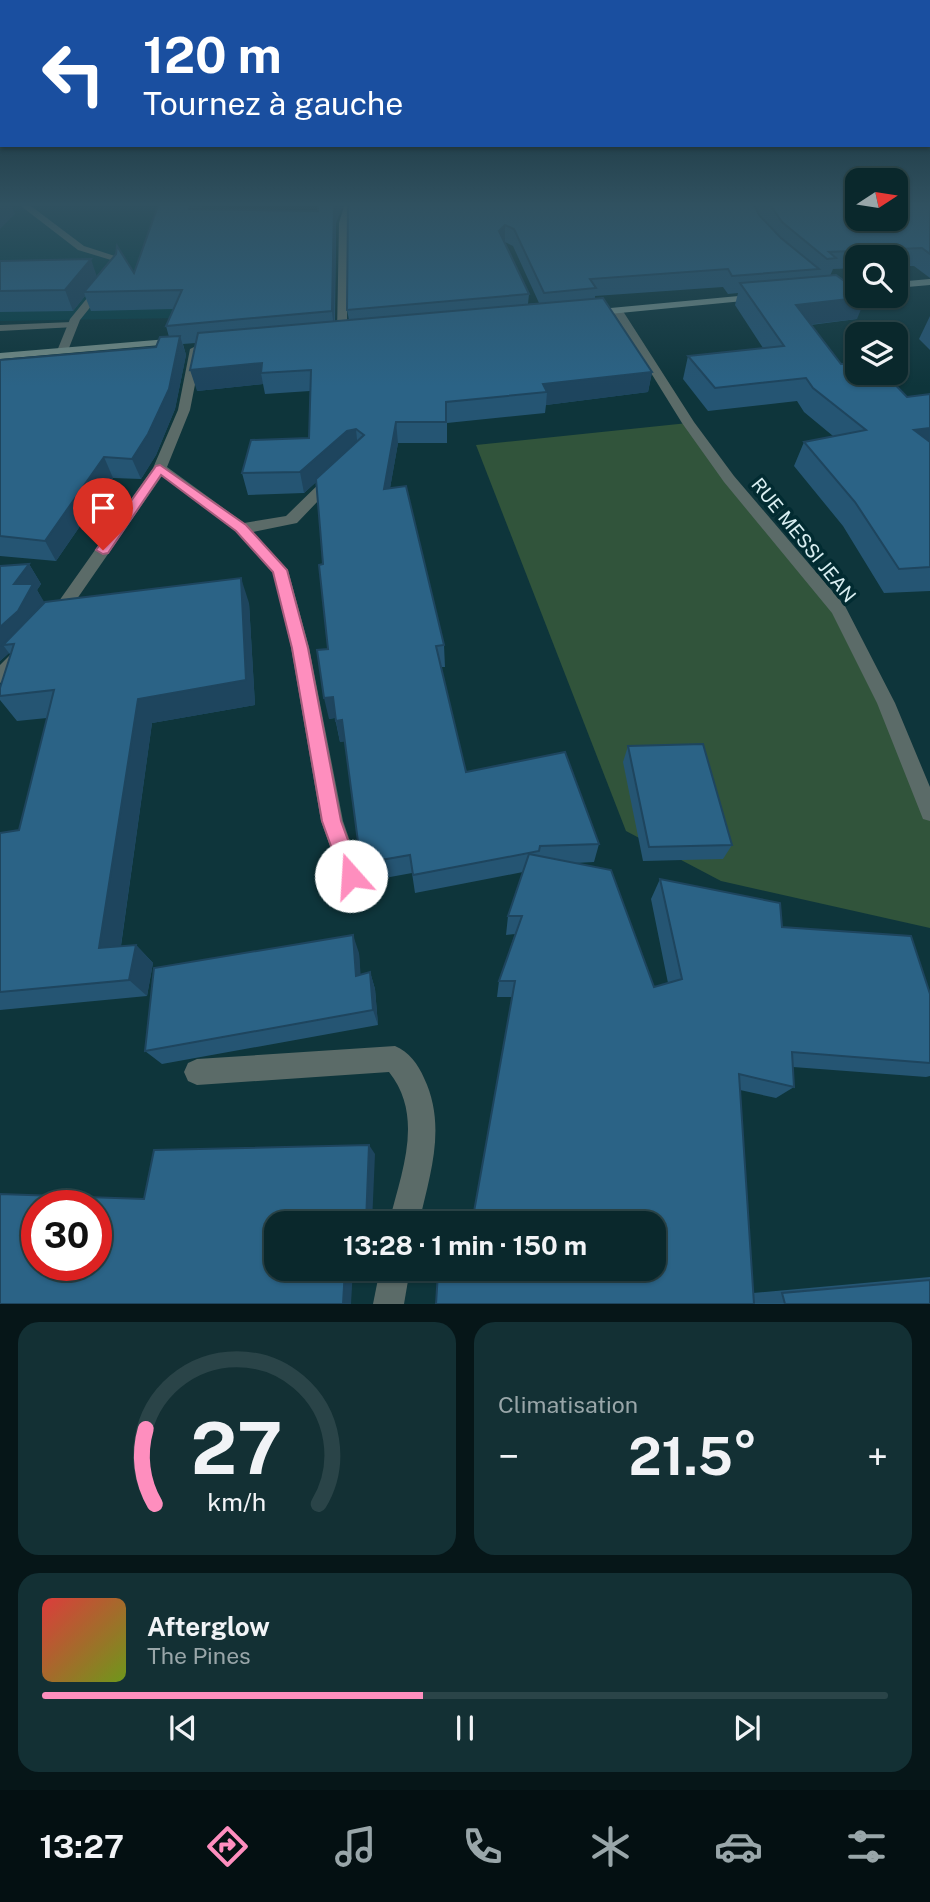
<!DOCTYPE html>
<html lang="fr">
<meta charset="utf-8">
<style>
:root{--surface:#0a282c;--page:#133034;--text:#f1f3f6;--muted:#99a6a9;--line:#2a4448;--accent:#fe8ebe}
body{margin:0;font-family:"Public Sans",sans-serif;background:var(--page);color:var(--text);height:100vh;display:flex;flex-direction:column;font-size:26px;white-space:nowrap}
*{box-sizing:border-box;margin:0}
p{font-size:23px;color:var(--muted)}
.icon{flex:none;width:38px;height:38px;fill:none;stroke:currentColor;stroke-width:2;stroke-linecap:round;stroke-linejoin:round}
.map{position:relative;height:1304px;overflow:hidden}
.drawer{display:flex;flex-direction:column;gap:18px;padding:18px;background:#061618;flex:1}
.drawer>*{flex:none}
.banner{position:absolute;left:0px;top:0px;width:931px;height:147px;box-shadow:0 2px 5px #0004,0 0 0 2px var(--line);background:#1a4fa0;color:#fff;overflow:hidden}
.needle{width:46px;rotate:78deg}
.controls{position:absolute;left:845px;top:168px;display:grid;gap:14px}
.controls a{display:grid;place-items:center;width:63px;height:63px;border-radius:14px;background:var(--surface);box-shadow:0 2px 5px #0004,0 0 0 2px var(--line);font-size:35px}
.speed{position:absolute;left:21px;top:1190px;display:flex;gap:14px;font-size:35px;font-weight:700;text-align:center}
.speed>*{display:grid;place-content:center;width:91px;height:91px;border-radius:50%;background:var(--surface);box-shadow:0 2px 5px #0004,0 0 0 2px var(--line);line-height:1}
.speed .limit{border:10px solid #d22;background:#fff;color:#111}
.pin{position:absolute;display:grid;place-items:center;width:60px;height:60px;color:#fff;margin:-72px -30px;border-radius:50% 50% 50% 0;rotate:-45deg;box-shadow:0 0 7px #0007}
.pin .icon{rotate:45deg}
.me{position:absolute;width:77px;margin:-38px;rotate:341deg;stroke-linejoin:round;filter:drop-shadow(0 0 5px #0008)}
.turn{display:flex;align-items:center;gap:24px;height:147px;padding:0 28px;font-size:32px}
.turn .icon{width:91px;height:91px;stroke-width:2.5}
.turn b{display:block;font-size:49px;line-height:60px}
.big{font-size:52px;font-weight:700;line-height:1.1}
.drawer .tile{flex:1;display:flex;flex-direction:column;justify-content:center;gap:10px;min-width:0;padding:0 24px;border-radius:21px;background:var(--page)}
.drawer .dial{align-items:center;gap:0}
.dial svg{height:182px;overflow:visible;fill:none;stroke:var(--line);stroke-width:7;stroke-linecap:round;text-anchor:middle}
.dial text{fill:var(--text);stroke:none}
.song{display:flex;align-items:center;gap:21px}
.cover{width:84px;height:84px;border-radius:10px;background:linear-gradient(135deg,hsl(0 70% 55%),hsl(80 70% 35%))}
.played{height:7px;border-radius:4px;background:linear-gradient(90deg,var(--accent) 45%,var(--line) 45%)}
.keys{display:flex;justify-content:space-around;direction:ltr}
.heat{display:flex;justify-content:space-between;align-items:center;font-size:38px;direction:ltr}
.drawer .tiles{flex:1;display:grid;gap:18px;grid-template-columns:1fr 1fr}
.tile:last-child{grid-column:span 2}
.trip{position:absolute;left:264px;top:1211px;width:402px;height:70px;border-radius:21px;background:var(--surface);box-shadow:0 2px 5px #0004,0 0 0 2px var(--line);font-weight:700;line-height:70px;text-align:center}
.tab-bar{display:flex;height:112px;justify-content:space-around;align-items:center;background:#041012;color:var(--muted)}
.tab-bar .icon{width:49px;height:49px}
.tab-bar .current{color:var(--accent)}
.tab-bar b{font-size:32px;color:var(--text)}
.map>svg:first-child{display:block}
.built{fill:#093f47}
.green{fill:#31543b}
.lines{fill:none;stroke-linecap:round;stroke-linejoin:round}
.lane{fill:#5b6b68;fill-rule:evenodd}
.street{fill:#5b6b68;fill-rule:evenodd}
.secondary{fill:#738c87;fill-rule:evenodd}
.wall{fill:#255573;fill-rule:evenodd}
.shaded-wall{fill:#1e455e}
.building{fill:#2b6386;stroke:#1e455e;stroke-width:2;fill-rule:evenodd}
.route{fill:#fe8ebe;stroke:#a55c7c;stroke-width:2}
.labels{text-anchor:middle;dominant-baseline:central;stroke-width:7;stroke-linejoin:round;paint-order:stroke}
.street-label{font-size:19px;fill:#d9eef1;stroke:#022b31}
</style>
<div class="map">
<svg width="930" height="1304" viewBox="0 0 930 1304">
<rect width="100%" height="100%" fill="#0e353b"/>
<path class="built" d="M0,203H231L200,260L181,318L0,321Z"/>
<path class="green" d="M688,423L839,610L930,812V928L721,881L626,831L476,445Z"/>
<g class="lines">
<path class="lane" d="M72,322L75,323V327L0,331V325Z"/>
<g class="street">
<path d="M17,203H27L84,246L121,258L120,270L80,320L67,353L57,351L70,319L110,270L111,260L78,250Z"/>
<path d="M345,203H353L347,223V333L342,336L337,333L339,223Z"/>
<path d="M613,308H621L694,422L734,476L845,606L895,703L930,787V821L923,819L877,703L832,613L724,482L682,423L612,310Z"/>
<path d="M196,346L202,349L190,410L167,467L244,523L286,516L329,474H339L341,477L297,523L253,532L288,570L309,647L343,821L362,876L359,883L351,887L343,883L321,821L291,647L273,572L236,531L162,476L61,622H49L47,618L153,468L178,410L190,349Z"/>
<path d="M22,647L28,649L31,654C24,665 12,679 0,683V665L16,649Z"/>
<path d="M395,1046C409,1052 418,1064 424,1078C447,1126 430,1174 419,1223H389C401,1173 425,1117 389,1072L197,1085L188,1081L184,1072L188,1063L197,1059Z"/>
<path d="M380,1269H410L404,1304H373Z"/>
</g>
<g class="secondary">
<path d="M930,279V285L896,288V282Z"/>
<path d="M760,294L764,295V299L589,316L584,313L589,310Z"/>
<path d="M180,338L186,341L184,343L0,359V353Z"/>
</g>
</g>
<g class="wall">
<path d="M204,203L201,209L336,223L335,321L349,320L347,310L349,203H930V278L914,266H896V257H858V268L833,269L830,276L857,319L811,325L841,364L907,397L930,394V591L884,593L843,526L794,466L804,442L833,436L804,412L797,401L708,411L683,379L688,356L763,348L735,305L738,293L728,294L723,287L595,296V298L652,372L648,392L546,405L545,413L447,423V443H398L390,488L444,645L445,667H441L466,772L599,844L594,862L575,863L654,987L668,983L651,899L660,879L782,927L930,994V1076L926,1077L793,1067L794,1087L776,1098L740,1090L753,1293L930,1277V1304H436L463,1276L513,997H497L499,981L515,934L506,935L508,916L523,872L415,893L412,873L363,882L358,864L360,857L345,741L340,742L335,718L329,719L328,649L323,564L316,482L304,493L248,495L242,473L309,438L310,391L265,394L263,384L197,391L196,343L183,344L186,355L175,409L156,455L141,479L113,478L56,561L0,556V360L156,347L169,337L166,326L174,309L91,311L85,296L73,311L0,312V261L97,277L134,273ZM505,242L513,246L539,303L528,304L529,294Z"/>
<path d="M930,316V350L919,339Z"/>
<path d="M29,564L41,584L37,590L44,603H249L255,705L152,723L121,946L136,945L153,963L147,996L0,1010V833L19,830L47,718L17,721L0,700V688L11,655L9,653L0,661V566Z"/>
<path d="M628,746L732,845L723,859L643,861L623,762Z"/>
<path d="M359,953L360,975L370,972L375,989L378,1025L162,1064L145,1051Z"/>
</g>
<g class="shaded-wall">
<path d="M0,203H10L15,214L0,229Z"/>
<path d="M192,203H204L193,225L189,209Z"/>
<path d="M336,203H344L336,223L334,330L332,311L334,206Z"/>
<path d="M505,225V242L499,231Z"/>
<path d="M91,259L98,280L84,292L85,296L73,311L65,290Z"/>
<path d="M866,297L857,319L788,327L796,305Z"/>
<path d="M180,336L186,355L175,409L156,455L141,479L132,459Z"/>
<path d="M262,363L261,373L263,384L197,391L190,370Z"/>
<path d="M652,372L648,392L546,405L547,392L543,384Z"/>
<path d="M396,422L398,443L386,511L384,489Z"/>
<path d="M930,428V450L914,430Z"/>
<path d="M356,429L358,451L350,452L304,493L300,472L347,431Z"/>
<path d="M104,457L113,478L56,561L45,541Z"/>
<path d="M29,564L41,584L37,590L46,605L14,644L3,645L9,653L0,661V627L14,584Z"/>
<path d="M241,578L249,603L255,705L152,723L118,966L99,948L138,699Z"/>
<path d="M333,697L338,717L329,719L324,698Z"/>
<path d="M342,720L347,741L340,742L336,721Z"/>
<path d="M353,935L359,953L362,992L356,976Z"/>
<path d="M136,945L153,963L147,996L129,980Z"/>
<path d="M370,972L375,989L378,1025L373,1010Z"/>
<path d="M369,1145L375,1154L372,1223H366Z"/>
<path d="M345,1269H353L351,1304H343Z"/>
</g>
<g class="building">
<path d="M159,203H192L189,209L318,211V203H336L334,206L332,311L166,326L182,290L84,292L116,254L117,246L134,273Z"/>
<path d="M349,203H753L759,215L781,238L819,269L732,276L728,269L590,279L596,288L544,293L514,229L505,225L499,231L529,294L347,310L348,207Z"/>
<path d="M769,203H858V219H896V203H930V254L922,248L829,252L836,258L827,259L782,222Z"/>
<path d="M91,259L65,290L0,291V261Z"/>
<path d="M836,275L858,291V296H864L866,297L796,305L841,364L858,363V373H884L907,397L930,394V428L914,430L930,442V567L899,569L855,502L804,442L866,430L813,388L806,378L715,388L688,356L784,346L740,283Z"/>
<path d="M603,298L652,372L543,384L547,392L446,402V422H396L384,489L406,486L444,645L436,646L466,772L565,752L599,844L540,846L539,851L413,875L410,855L358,864L360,857L342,720L336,721L333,697L324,698L317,650L328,649L319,565L323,564L316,479L364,435L356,429L347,431L300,472L242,473L251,440L309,438L311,370L261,373L262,363L190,370L198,333Z"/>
<path d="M180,336L169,389L148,434L132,459L104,457L45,541L0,536V360L156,347L160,337Z"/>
<path d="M29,564L14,584H33L18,611L0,627V566Z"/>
<path d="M241,578L246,680L138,699L99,948L136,945L129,980L0,992V833L19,830L54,690L0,696V688L14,644L3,645L45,602Z"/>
<path d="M703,744L732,845L649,847L628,746Z"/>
<path d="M529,854L611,870L654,987L682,979L660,879L780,903L782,927L911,936L930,994V1063L792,1052L794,1087L739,1074L754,1304H436L438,1273L463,1276L464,1269H654V1223H472L515,981H499L522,916H508Z"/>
<path d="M353,935L356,976L370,972L373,1010L145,1051L154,968Z"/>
<path d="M369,1145L366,1223H276V1269H345L343,1304H0V1194L144,1199L154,1150ZM37,1206H96V1265H37Z"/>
<path d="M930,1280V1304H785L782,1293Z"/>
</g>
<linearGradient id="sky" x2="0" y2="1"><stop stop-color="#081d20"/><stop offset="0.53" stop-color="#305160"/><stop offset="1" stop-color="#305160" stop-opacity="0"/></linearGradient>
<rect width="930" height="386" fill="url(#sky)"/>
<path class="route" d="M160,465L246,525L287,570L308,648L341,821L361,876L358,882L351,885L344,882L322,821L292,648L273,572L236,531L161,475L108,553L103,554L96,550L156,466Z"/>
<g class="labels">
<g class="street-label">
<text transform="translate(804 540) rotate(51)">RUE MESSI JEAN</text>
</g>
</g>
</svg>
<div class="controls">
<a><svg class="needle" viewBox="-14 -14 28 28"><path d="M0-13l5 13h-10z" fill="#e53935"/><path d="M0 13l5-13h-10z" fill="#99a6a9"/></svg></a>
<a><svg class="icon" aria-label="search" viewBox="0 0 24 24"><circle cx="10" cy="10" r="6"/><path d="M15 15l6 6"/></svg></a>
<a><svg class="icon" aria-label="layers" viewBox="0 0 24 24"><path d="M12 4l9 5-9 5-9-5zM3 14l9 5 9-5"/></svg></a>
</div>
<div class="speed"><div class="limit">30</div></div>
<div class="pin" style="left:103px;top:550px;background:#d93025"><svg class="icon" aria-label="arrive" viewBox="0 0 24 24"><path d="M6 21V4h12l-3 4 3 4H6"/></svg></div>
<svg class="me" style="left:351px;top:876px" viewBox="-20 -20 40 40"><circle r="19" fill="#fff"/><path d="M0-13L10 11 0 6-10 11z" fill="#fe8ebe"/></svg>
<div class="trip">13:28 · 1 min · 150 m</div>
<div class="banner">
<div class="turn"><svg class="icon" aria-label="left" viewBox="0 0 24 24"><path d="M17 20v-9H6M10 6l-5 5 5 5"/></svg><div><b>120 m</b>Tournez à gauche</div></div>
</div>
</div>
<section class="drawer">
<div class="tiles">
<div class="tile dial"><svg viewBox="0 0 100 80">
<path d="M14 69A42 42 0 1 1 86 69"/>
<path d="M14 69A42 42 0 0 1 10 36" stroke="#fe8ebe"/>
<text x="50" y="56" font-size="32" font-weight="700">27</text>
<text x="50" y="72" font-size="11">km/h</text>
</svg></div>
<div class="tile"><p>Climatisation</p>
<div class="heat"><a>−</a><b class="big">21.5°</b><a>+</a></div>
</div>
<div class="tile">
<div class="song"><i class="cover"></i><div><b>Afterglow</b><p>The Pines</p></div></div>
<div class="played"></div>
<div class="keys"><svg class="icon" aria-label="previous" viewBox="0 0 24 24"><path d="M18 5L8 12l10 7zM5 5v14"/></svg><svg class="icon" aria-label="pause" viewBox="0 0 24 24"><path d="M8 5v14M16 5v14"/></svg><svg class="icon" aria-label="next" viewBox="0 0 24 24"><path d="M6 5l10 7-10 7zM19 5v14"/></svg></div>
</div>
</div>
</section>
<nav class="tab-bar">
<b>13:27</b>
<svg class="icon current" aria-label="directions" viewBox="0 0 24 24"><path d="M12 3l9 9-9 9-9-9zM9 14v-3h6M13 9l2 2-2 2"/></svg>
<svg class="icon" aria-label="music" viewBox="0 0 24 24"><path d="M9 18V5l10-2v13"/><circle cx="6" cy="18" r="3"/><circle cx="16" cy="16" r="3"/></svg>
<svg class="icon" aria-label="phone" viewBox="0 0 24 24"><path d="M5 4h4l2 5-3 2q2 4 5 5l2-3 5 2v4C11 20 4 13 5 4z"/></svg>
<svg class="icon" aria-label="climate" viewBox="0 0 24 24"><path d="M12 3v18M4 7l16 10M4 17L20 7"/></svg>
<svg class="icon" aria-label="car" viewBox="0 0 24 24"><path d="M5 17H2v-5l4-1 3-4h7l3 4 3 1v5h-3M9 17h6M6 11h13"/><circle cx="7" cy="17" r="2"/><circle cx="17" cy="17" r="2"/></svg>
<svg class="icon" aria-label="filters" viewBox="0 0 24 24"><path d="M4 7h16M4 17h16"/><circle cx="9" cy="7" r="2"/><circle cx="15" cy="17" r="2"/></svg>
</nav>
